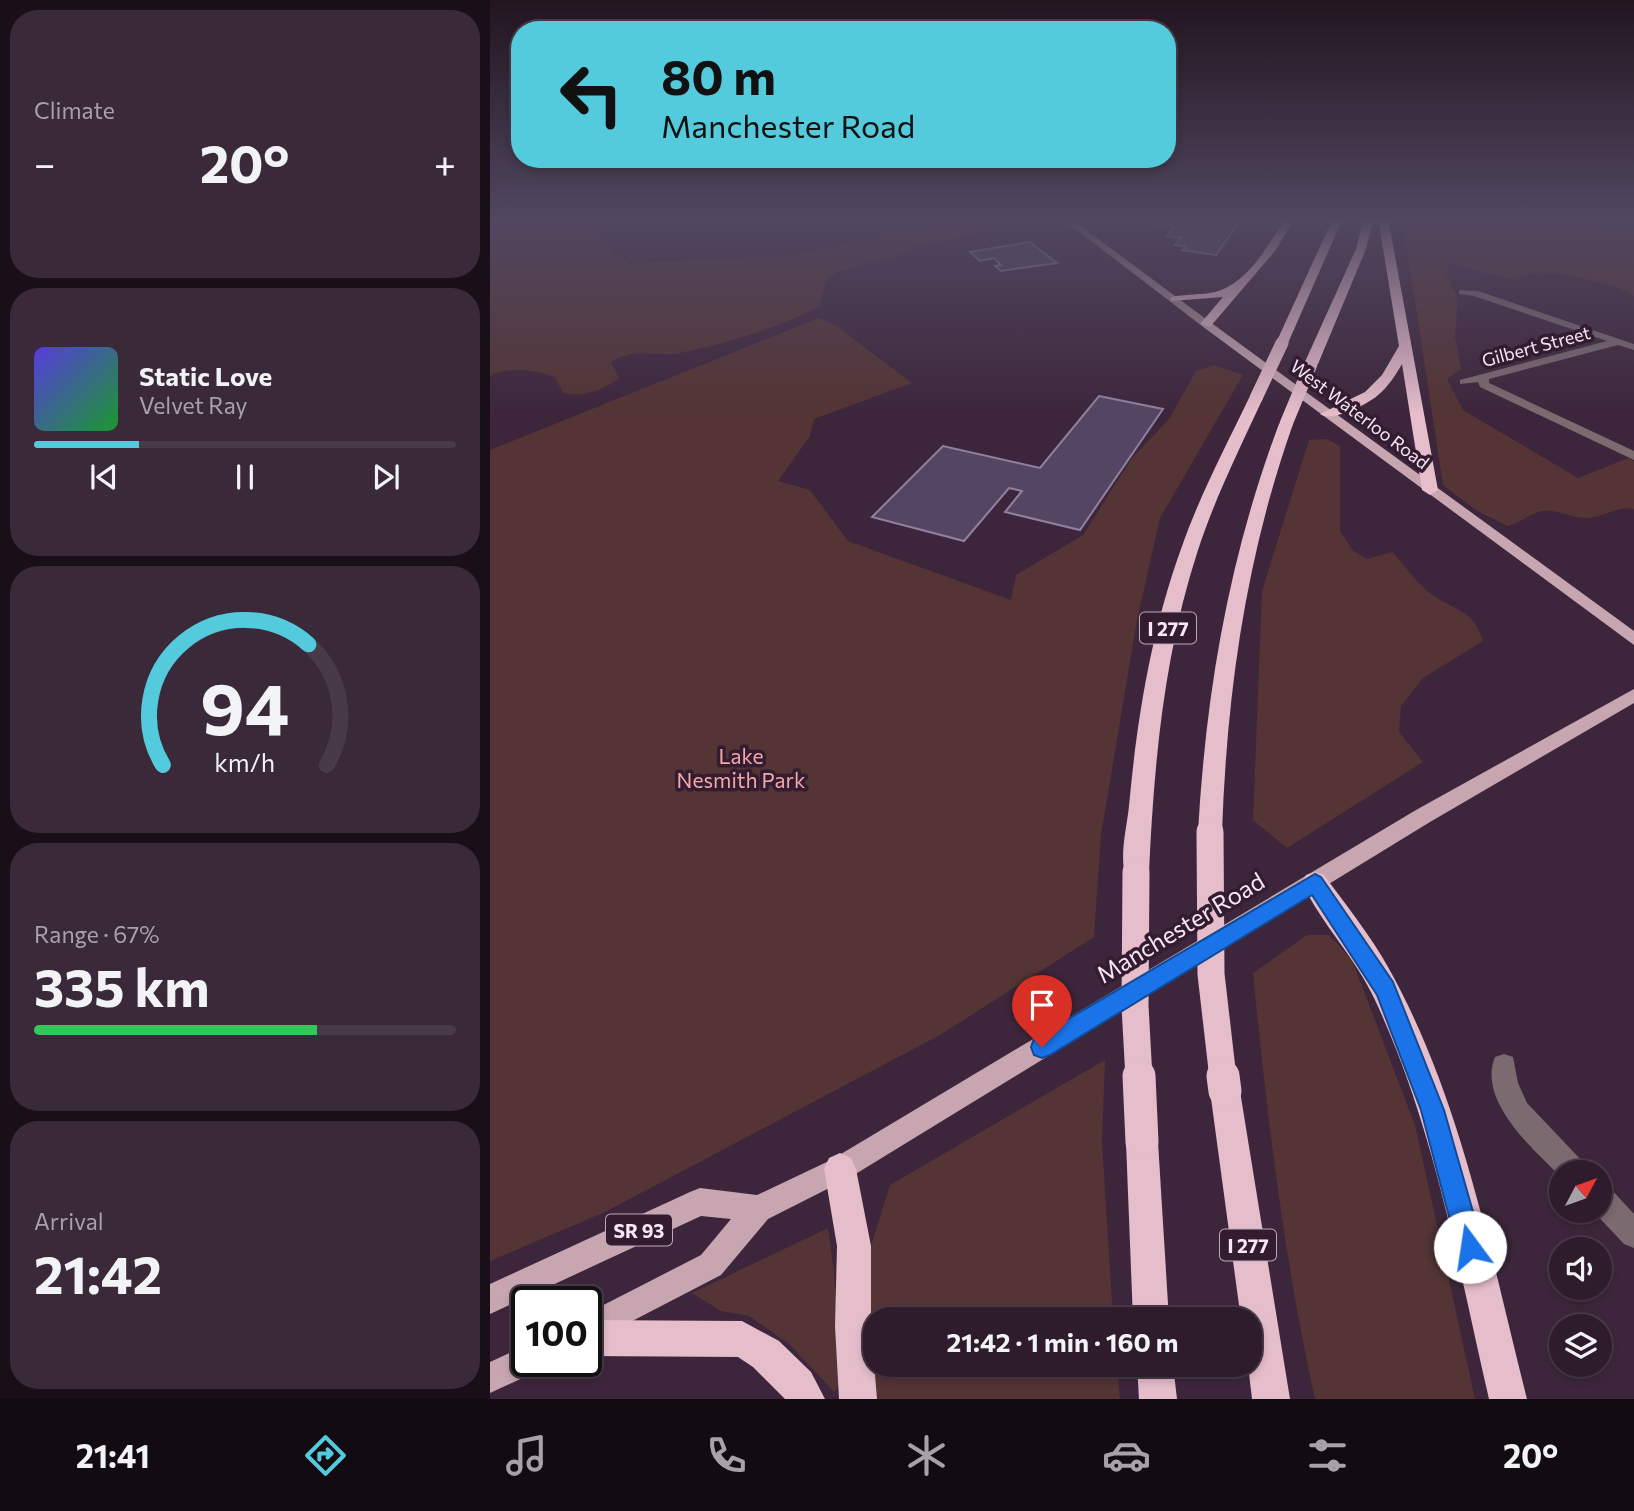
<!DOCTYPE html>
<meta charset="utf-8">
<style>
:root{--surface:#2e1c2c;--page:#3a2938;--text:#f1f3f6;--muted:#a7a1a9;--line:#493a48;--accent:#54cadd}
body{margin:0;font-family:Commissioner,sans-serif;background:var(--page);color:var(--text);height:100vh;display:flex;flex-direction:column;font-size:26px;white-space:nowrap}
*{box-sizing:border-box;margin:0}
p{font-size:23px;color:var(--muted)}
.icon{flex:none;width:38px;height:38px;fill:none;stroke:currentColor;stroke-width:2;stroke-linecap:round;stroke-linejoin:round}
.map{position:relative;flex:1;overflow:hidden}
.sheet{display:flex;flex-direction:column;gap:10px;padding:10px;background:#190f18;width:490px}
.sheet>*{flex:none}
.hud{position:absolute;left:21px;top:21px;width:665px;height:147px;border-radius:28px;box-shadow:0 4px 10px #0003,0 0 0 2px var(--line);background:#54cadd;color:#111;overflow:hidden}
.needle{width:46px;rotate:49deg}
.tools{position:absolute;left:1059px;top:1160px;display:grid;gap:14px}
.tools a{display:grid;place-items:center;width:63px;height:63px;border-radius:50%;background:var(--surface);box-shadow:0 4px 10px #0003,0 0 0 2px var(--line);font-size:35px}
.speed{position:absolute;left:21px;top:1286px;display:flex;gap:14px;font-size:35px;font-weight:700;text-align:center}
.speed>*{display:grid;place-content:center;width:91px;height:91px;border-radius:50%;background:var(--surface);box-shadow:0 4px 10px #0003,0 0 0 2px var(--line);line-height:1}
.speed .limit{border:4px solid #111;border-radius:10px;background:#fff;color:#111}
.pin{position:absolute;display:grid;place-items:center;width:60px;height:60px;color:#fff;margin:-72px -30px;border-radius:50% 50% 50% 0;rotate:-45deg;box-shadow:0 0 7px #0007}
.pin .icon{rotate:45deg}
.me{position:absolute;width:77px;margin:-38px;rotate:346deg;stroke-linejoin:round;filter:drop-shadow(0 0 5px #0008)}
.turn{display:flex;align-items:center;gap:24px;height:147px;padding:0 35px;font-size:32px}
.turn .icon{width:91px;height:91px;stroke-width:2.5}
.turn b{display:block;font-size:49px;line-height:60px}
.big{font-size:52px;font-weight:700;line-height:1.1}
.sheet .tile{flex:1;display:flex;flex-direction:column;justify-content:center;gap:10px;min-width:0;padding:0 24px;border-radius:28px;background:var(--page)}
.sheet .dial{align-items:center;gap:0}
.dial svg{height:182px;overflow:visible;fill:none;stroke:var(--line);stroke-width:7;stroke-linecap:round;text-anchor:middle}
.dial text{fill:var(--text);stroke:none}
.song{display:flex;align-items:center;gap:21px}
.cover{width:84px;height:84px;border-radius:10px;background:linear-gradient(135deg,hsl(250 70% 55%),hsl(130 70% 35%))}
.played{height:7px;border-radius:4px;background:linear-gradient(90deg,var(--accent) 25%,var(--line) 25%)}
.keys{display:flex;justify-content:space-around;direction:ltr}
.heat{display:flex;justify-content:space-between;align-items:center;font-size:38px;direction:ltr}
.charge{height:10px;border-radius:5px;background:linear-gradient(90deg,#34c759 67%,var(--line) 0)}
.trip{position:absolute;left:373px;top:1307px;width:399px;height:70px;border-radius:28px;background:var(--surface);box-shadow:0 4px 10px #0003,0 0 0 2px var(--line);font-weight:700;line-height:70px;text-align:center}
.dock{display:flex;height:112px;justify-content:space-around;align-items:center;background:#120b12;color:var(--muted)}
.dock .icon{width:49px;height:49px}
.dock .selected{color:var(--accent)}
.dock b{font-size:32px;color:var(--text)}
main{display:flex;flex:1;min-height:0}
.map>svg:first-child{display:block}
.green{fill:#543434}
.building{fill:#544662;stroke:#9081a0;stroke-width:2}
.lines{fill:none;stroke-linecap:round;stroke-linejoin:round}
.minor{fill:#7b6b70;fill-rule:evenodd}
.secondary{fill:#a68c95;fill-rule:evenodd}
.primary{fill:#c7a6b1;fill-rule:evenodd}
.motorway{fill:#e5bdcb;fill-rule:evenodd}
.motorway-bridge-far2{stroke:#e5bdcb;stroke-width:13}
.motorway-bridge-far1{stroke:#e5bdcb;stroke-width:27}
.motorway-bridge{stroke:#e5bdcb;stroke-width:33}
.route{fill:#1a73e8;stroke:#114b97;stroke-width:2}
.labels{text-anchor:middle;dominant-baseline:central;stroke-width:7;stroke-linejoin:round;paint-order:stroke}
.far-street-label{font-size:18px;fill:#f7e7f5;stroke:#331c30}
.shield{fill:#331c30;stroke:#bcaaba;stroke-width:2}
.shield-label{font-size:19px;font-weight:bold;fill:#f7e7f5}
.park-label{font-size:21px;fill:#f5a7a8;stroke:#331c30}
.near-street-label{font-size:24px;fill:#f7e7f5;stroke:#331c30}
</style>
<main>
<section class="sheet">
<div class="tile"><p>Climate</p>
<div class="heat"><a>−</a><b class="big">20°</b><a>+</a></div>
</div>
<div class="tile">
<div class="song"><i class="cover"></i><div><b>Static Love</b><p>Velvet Ray</p></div></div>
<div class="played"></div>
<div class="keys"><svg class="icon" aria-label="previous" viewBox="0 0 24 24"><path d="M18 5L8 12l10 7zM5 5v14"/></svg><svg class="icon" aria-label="pause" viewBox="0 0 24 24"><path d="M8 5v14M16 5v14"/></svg><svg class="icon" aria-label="next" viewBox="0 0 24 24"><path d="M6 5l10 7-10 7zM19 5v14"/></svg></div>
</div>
<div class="tile dial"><svg viewBox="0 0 100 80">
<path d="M14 69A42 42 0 1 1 86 69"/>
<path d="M14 69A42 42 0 0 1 78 16" stroke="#54cadd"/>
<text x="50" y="56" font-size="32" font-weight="700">94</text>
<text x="50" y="72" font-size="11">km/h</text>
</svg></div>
<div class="tile"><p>Range · 67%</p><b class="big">335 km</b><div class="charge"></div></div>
<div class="tile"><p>Arrival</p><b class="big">21:42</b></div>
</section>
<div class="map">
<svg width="1144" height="1399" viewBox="0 0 1144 1399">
<rect width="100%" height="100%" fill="#3d263b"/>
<g class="green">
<path d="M0,218H119L106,237L139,264L310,254L461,218H504L480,236L423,246L422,252L358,268L337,278L330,306C287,329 237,343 190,353C163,358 149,346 121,362L129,378C112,391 94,397 73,393L65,377C43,369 22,367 0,375Z"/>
<path d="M921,218H1074L1144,232V296L1125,286L1073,274L1045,273L1024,280L959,263L956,273L968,299L965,337L971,369L957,379L973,410L1088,478L1138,458L1144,461V509C1128,505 1113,518 1096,518C1081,518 1064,507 1048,512C1037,516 1029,523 1018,526L987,511L953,485L915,235V224Z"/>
<path d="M329,318L345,325L422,383L324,419L320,436L288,481L320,490L358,541L521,600L526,575L593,535L642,458L679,419L706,371L724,365L753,375L670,518L647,620L611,835L604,937L450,1035L115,1212L0,1261V450Z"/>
<path d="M837,439L850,446V531L863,551L877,559L902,552C914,564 923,578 935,589C959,611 982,605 993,641L933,678L911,706L909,732L933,762L797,848L763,820L772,591L819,440Z"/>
<path d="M817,935H839L862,960L925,1125L985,1399H825C794,1259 777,1116 763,973Z"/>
<path d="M615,1060L612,1141L623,1319L385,1320V1365H627L630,1399H387L381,1360L376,1262L400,1185Z"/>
<path d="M338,1228L344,1271L351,1379L345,1393L299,1344L259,1316L231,1311L202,1293Z"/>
</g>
<g class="building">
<path d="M624,218H752L726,255L692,250L696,246L685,245L691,238L677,236L685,226Z"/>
<path d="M540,242L567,263L511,271L505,266L511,265L504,258L490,261L480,252Z"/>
<path d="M609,396L673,409L590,530L515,512L532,491L519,488L474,541L382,517L453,446L550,468Z"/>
</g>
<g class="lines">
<g class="minor">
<path d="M969,290L988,291L1144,344V350L1128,345L999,379V383L1144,451V460L990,387L988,382L970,384V380L1117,341L984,296L969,294Z"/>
<path d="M1014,1054L1023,1057L1028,1083L1037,1103L1094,1163L1098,1172H1071V1177C1044,1150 987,1101 1005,1057Z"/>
<path d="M1110,1184L1120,1188L1144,1214V1248L1134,1244L1103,1211H1110Z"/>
</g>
<path class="secondary" d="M571,218H580L720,322V326H712Z"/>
<g class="primary">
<path d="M712,322H720L1144,631V645L712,326Z"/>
<path d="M1144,689V703L940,822L359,1178L278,1219L231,1275L96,1345V1314L211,1255L241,1219L211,1216L0,1314V1284L200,1192L210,1188L267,1195L341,1160L926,810Z"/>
<path d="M37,1345V1362H52L48,1371L0,1393V1362Z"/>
</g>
<g class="motorway">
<path d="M795,218H805L785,251L720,327L710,324L733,297L681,301V297C695,294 711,295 725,292C757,284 779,245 795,218Z"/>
<path d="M843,218H853L798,343L788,346L786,343Z"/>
<path d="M874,218H884L876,249L828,364L816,367L814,364L866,249Z"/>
<path d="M888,218H898L948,490L940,495L932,490L912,364C905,376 898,387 887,396C876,405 840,423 830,414L875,392L892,375L909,346Z"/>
<path d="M766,394L773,398C750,448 725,498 708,550C674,654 664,763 659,872L655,880L646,883L637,880C628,860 637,827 639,806C647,719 661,632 691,549C709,497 735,448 759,398Z"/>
<path d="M796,420L803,424C756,557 737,691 732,832L729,839L720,842L711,839L708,832C716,691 739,557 789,424Z"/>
<path d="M825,872L834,875C856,905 880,935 898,967C972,1099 1000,1254 1037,1399H999C968,1265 944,1126 885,1000C866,958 832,925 812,883L816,875Z"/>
<path d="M735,1076L746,1080L750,1091L800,1399H762L758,1365L760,1320H751L720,1091L724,1080Z"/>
<path d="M652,1126L663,1131L668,1142L679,1320H643L636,1142L641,1131Z"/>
<path d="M350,1153L361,1158L366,1169L381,1246V1326L387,1399H349L345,1326L347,1246L334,1169L339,1158Z"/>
<path d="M96,1320L252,1321L289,1341L321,1372L335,1399H295L263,1367L248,1357L96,1356Z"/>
<path d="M647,1365H683L687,1399H649Z"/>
</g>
<g class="motorway-bridge-far2">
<path d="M766,398L792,343"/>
<path d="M796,424L821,364"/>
</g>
<g class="motorway-bridge-far1">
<path d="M720,832L721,974L733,1078"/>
<path d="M646,872L645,1006L649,1078"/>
</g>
<g class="motorway-bridge">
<path d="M649,1076L652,1142"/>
<path d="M733,1076L735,1091"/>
</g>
</g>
<linearGradient id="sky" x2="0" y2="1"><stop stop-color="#221520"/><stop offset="0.53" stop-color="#514760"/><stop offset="1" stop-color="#514760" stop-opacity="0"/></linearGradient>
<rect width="1144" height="414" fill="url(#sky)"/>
<path class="route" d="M825,874L831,877L903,982L954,1110L993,1247L989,1257L980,1260L971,1257L967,1247L931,1110L887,995L822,895L560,1055L552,1058L544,1055L541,1047L544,1039Z"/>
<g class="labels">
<g class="far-street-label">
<text transform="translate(1046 346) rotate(-15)">Gilbert Street</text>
<text transform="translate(870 414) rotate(37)">West Waterloo Road</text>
</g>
<g class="shield">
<rect x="650" y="612.5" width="56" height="31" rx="5"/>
<rect x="116" y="1214.5" width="66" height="31" rx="5"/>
<rect x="730" y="1229.5" width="56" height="31" rx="5"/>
</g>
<g class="shield-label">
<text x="678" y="628">I 277</text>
<text x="149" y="1230">SR 93</text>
<text x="758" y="1245">I 277</text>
</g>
<g class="park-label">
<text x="251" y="755">Lake<tspan x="251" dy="24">Nesmith Park</tspan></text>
</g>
<g class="near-street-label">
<text transform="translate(690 927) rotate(-31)">Manchester Road</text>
</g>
</g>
</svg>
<div class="tools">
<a><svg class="needle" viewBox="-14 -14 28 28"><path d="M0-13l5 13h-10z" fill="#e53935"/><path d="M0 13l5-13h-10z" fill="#a7a1a9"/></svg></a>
<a><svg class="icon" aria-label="sound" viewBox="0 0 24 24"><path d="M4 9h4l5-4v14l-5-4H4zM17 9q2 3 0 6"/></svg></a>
<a><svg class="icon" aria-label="layers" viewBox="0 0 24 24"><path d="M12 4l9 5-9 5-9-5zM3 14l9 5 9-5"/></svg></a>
</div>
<div class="speed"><div class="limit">100</div></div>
<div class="pin" style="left:552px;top:1047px;background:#d93025"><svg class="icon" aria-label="arrive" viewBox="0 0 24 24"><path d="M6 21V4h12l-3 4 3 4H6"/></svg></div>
<svg class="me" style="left:980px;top:1247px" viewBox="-20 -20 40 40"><circle r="19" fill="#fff"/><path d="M0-13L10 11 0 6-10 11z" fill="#1a73e8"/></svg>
<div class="trip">21:42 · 1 min · 160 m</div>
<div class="hud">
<div class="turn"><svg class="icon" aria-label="left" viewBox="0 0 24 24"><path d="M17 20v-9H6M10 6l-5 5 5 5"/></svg><div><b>80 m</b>Manchester Road</div></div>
</div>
</div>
</main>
<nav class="dock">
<b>21:41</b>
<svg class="icon selected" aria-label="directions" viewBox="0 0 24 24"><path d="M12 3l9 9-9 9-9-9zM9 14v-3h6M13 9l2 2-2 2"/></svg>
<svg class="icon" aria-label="music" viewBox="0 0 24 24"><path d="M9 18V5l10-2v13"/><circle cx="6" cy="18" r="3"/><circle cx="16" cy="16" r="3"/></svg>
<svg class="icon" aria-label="phone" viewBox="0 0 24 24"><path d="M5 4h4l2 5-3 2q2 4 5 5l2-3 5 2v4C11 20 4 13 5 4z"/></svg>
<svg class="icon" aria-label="climate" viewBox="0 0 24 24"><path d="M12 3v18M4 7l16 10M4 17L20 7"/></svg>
<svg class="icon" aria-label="car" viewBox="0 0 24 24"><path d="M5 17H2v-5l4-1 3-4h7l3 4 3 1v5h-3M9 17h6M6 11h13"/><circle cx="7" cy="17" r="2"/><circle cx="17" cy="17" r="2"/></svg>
<svg class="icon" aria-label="filters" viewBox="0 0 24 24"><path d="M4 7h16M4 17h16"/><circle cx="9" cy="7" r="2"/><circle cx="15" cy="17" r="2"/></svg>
<b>20°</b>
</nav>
